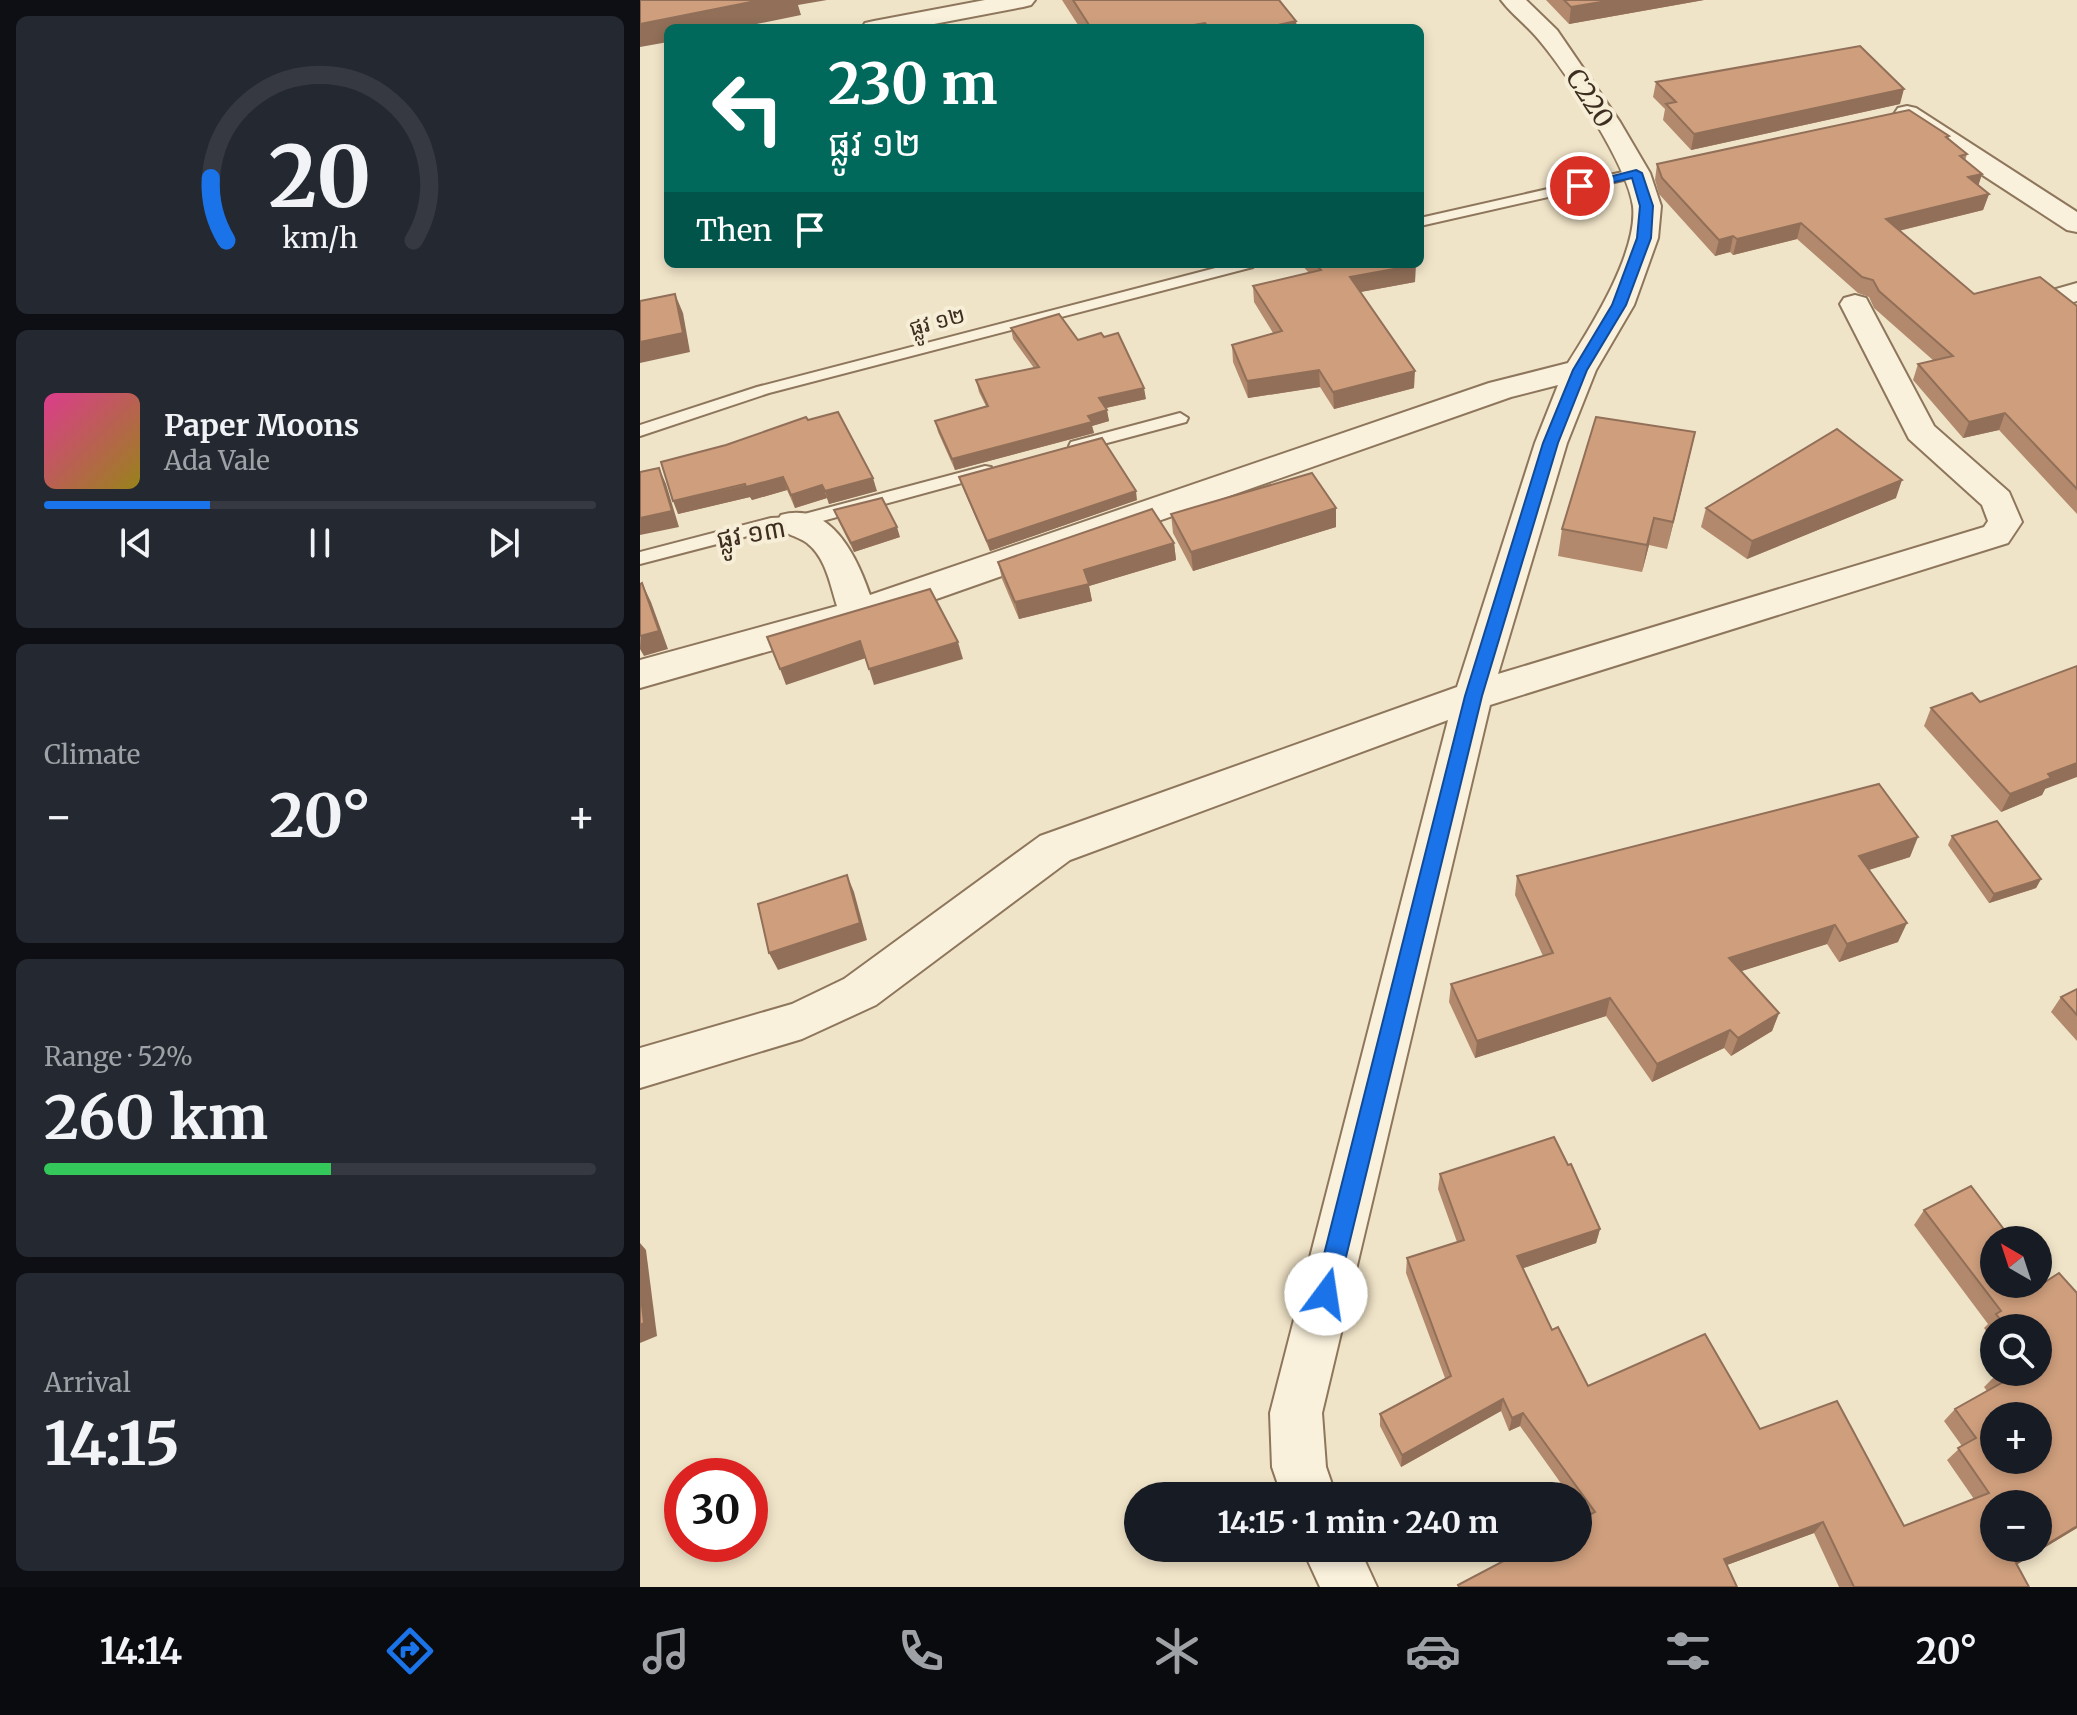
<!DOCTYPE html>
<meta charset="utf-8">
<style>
:root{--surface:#171b24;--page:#242831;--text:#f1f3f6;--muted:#9ea1a6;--line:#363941;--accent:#1a73e8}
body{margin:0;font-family:Merriweather,"Noto Sans Khmer",serif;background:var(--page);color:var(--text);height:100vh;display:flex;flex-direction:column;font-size:30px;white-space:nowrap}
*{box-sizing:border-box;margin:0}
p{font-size:26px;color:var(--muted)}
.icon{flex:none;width:44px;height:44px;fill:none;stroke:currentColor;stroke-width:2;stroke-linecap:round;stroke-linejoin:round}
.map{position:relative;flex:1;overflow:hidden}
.sheet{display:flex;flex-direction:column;gap:16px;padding:16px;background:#0d0f14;width:640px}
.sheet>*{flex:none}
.hud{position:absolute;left:24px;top:24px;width:760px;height:244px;border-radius:12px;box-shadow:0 4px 12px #0003;background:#00695c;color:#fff;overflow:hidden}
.needle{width:52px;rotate:321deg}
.fabs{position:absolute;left:1340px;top:1226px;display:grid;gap:16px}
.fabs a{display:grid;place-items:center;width:72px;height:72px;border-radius:50%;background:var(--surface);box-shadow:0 4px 12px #0003;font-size:40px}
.speed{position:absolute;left:24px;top:1458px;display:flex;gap:16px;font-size:40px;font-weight:700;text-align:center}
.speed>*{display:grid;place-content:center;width:104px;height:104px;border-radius:50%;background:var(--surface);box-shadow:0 4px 12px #0003;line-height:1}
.speed .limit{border:12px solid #d22;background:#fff;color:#111}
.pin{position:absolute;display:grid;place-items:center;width:68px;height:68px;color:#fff;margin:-34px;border:4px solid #fff;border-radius:50%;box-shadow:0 2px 8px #0007}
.me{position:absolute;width:88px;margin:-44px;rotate:14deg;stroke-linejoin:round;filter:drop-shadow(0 0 6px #0008)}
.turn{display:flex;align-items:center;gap:28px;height:168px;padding:0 32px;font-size:36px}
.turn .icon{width:104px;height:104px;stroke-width:2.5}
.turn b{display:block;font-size:56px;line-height:68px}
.then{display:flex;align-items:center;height:76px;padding:0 32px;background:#0003;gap:16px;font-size:30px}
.big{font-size:60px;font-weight:700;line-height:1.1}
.sheet .tile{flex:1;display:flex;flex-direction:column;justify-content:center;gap:12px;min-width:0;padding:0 28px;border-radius:12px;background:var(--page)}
.sheet .dial{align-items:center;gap:0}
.dial svg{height:208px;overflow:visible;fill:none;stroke:var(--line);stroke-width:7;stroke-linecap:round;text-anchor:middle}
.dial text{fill:var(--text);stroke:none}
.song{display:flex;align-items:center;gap:24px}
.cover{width:96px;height:96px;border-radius:12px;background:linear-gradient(135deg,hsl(330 70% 55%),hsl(50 70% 35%))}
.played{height:8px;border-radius:4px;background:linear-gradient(90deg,var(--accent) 30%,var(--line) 30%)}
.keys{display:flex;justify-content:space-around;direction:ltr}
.heat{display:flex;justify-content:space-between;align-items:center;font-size:44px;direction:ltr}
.charge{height:12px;border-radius:6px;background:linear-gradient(90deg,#34c759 52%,var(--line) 0)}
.trip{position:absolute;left:484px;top:1482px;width:468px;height:80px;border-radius:40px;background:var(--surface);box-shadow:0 4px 12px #0003;font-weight:700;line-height:80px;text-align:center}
.tab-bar{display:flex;height:128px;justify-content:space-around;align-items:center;background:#090b0e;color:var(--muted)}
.tab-bar .icon{width:56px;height:56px}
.tab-bar .active{color:var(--accent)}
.tab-bar b{font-size:36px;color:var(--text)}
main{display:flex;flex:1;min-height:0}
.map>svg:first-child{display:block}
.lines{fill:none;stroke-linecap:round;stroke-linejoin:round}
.service-casing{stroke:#8d765c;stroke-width:4}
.minor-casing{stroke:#8d765c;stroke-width:4}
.service{fill:#faf1dc;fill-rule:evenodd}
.minor{fill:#faf1dc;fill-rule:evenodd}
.wall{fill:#b2896c;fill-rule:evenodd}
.shaded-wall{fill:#916f58}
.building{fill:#cf9f7d;stroke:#916f58;stroke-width:2;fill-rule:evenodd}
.route{fill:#1a73e8;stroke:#114b97;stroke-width:2}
.labels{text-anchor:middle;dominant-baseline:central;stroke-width:8;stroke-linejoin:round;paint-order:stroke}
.far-street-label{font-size:22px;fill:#3d2e20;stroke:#f7eed8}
.street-label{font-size:26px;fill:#3d2e20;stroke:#f7eed8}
</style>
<main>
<section class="sheet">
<div class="tile dial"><svg viewBox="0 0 100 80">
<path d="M14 69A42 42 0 1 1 86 69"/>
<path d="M14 69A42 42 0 0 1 8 45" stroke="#1a73e8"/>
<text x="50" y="56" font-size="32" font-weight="700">20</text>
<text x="50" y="72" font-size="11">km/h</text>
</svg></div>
<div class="tile">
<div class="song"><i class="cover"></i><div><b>Paper Moons</b><p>Ada Vale</p></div></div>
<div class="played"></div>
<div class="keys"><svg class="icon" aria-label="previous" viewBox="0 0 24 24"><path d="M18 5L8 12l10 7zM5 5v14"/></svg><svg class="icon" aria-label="pause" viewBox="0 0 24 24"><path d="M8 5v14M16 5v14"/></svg><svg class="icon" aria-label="next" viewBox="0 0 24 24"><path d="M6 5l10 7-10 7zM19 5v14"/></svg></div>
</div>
<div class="tile"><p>Climate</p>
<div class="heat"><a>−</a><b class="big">20°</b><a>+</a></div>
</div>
<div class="tile"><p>Range · 52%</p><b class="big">260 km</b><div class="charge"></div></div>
<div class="tile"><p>Arrival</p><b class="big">14:15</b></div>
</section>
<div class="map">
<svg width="1437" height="1587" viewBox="0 0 1437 1587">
<rect width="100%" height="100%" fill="#f0e4c8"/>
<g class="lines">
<defs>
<g id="service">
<path d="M996,169L1003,173L1001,176L780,226V218Z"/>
<path d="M591,264H615L613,267L129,393L0,436V425L117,387Z"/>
<path d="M540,413L548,418L546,422L437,451L429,446L431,442Z"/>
<path d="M345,466L351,467L353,471L351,475L153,529L131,530L0,564V552L131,518L153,517Z"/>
</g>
<g id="minor">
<path d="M345,0H395L391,5L383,7L273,28H222L225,23L234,21Z"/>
<path d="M861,0H886L917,30L980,122L1010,173L1021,206L1018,238L994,305L956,370L927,443L858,674L1344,527L1348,521L1342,505L1269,439L1200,304L1204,298L1215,295L1226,298L1294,426L1369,492L1382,522L1368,543L850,705L682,1413L686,1467L696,1496H642L632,1467L630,1413L808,720L430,860L236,1005L162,1039L0,1088V1048L152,1004L204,979L400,836L817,687L895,443L918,385L871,397L231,622L0,688V660L197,606C190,584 186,558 167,543C156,535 143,535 136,523L141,515C191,501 217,557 230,595L849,383L928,363C952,325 998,252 993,206C988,166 926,72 899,40C888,26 872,15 861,0Z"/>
<path d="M1267,106L1276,108L1437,212V232L1427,230L1258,120L1254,114L1258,108Z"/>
<path d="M1437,283V301L1420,306L1409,303L1405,297L1409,291Z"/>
<path d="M662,1548H719L737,1587H680Z"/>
</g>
</defs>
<use href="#service" class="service-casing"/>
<use href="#minor" class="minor-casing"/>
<use href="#service" class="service"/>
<use href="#minor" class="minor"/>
</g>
<g class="wall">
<path d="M422,0H639L657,28H440Z"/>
<path d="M906,0H1064L929,24Z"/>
<path d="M1016,82L1260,104L1051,150L1023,120L1025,109L1013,97Z"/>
<path d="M1309,136L1308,139L1327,154L1325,161L1342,174L1338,185L1349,194L1343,210L1259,231L1334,294L1437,306V514L1359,430L1323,438L1273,380L1278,364L1294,361L1234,308L1229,297L1218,293L1157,239L1093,255L1090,252L1075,256L1019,194L1015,180L1017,164Z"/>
<path d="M661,264H775V282L720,292L774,388L694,409L680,387L608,398L593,362L592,345L633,333L614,302L613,286L669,273Z"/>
<path d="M371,328L438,340L506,399L466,408L469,421L452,426L454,433L315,470L298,432L295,421L346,406L339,392L336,380L394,368L373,339Z"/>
<path d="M168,420L237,491L189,504L187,498L155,508L147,490L112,500L110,497L38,514L86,445Z"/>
<path d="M1049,459L1027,549L1009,545L1002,572L918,556L922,529Z"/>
<path d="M319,477L497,500L350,551L322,486Z"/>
<path d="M1256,498L1107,559L1061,527L1066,508Z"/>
<path d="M194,510L260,537L214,552L198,520Z"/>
<path d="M531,514L696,527L553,571L533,533Z"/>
<path d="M534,543L536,560L449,586L452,601L379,619L362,579L358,562Z"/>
<path d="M1291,708L1405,789L1402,795L1361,812L1284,726Z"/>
<path d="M1312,836L1401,879L1396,888L1349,903L1308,845Z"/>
<path d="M1270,857L1229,870L1258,942L1199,962L1187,944L1101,971L1139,1013L1132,1031L1091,1056L1084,1048L1012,1082L966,1016L835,1058L809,1002L811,984L903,956L875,895L877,876Z"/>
<path d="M1437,989V1041L1411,1012L1421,997Z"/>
<path d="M914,1137L928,1165L931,1164L960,1229L956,1243L883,1268L912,1330L918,1327L948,1386L1065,1334L1120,1429L1197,1401L1264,1526L1334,1499L1307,1460L1322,1446L1304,1421L1315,1409L1347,1391L1344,1387L1359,1372H1398V1328H1354V1340L1344,1328L1348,1324L1274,1225L1284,1210L1331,1186L1372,1240H1354V1284H1398V1273L1405,1282L1419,1273L1437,1293V1528L1377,1564L1389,1587H1199L1174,1533L1087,1565L1097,1587H818V1585L888,1548H938V1521L946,1517L938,1506V1496H930L880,1426L869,1431L861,1411L761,1467L740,1426V1414L805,1378L766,1273L767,1258L817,1242L798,1189L800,1174ZM1354,1416H1398V1460H1354ZM1354,1504H1398V1548H1354Z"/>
</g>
<g class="shaded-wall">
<path d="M121,0H187L158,5L161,15L97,28H28V42L0,47V24Z"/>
<path d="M973,0H1064L929,24L931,7Z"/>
<path d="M656,21L657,28H624Z"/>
<path d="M565,23V28H536Z"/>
<path d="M1264,89L1260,104L1051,150L1054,134Z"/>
<path d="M1342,174L1337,190L1328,177Z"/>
<path d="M1349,194L1343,210L1241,235L1246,219Z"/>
<path d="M1161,223L1157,239L1093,255L1097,239Z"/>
<path d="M1093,236L1090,252L1075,256L1079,240Z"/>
<path d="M776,265L775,282L710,294V277Z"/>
<path d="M35,294L43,313L50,352L0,363V342Z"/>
<path d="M679,370L680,387L608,398L607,381Z"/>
<path d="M775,371L774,388L694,409L693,392Z"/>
<path d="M504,388L506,399L461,409L459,398Z"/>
<path d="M467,410L469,421L452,426L454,433L315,470L312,459Z"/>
<path d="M1365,413L1359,430L1323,438L1329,422Z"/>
<path d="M1055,432L1049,459L1027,549L1033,522Z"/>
<path d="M19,468L26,484L39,527L0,535V518Z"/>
<path d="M143,477L147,490L112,500L110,497L38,514L33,501Z"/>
<path d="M233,478L237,491L189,504L185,491Z"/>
<path d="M1262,480L1256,498L1107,559L1112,541Z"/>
<path d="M182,485L187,498L155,508L151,495Z"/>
<path d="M496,491L497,500L350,551L347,541Z"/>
<path d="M696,508V527L553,571L551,552Z"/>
<path d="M1014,518L1009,545L1002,572L1007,545Z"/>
<path d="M257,527L260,537L214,552L211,543Z"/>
<path d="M534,543L536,560L449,586L452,601L379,619L375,602L444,570Z"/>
<path d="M2,583L11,602L28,649L4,656L0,649Z"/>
<path d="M220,641L226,658L146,685L140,669Z"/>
<path d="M318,642L323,659L234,685L229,669Z"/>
<path d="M1437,763V777L1405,789L1402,795L1361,812L1370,794L1408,774Z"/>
<path d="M1278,837L1270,857L1212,875L1219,856Z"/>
<path d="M207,875L214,892L227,940L138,970L129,953Z"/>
<path d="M1401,879L1396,888L1349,903L1354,894Z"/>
<path d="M1267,923L1258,942L1199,962L1207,944Z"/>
<path d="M1195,925L1187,944L1083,977L1089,958Z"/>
<path d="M970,998L966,1016L835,1058L837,1041Z"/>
<path d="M1139,1013L1132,1031L1091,1056L1098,1038Z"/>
<path d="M1090,1030L1084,1048L1012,1082L1017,1064Z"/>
<path d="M960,1229L956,1243L875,1271L877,1256Z"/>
<path d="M0,1243L6,1250L17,1336L0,1343Z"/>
<path d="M863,1399L861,1411L761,1467L762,1455Z"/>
<path d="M883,1413L880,1426L869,1431L872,1418Z"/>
<path d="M1183,1522L1174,1533L1076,1569L1084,1559Z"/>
<path d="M1437,1526V1528L1363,1573L1376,1563Z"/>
</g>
<g class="building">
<path d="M0,0H121L0,24Z"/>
<path d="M433,0H639L656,21L624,28H569L565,23L536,28H451Z"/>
<path d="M924,0H973L931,7Z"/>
<path d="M1220,46L1264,89L1054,134L1026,104L1036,102L1016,82Z"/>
<path d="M1269,110L1309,136L1306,137L1327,154L1320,156L1342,174L1328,177L1349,194L1246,219L1334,294L1400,277L1437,306V489L1365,413L1329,422L1278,364L1313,356L1239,291L1233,280L1222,277L1161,223L1097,239L1093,236L1079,240L1022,178L1017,164Z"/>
<path d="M675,264H775L776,265L710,277L775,371L693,392L679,370L607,381L592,345L642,331L613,286L681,270Z"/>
<path d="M35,294L43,333L0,342V301Z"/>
<path d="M419,314L438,340L461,333L464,337L478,333L504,388L459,398L467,410L448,416L452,422L312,459L295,421L348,406L336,380L399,367L371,328Z"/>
<path d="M198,412L233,478L185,491L182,485L151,495L143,477L106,487L105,484L33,501L21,462L86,445L166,417L168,420Z"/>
<path d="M956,417L1055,432L1033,522L1014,518L1007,545L922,529Z"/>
<path d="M1197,429L1262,480L1112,541L1066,508Z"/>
<path d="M462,438L496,491L347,541L319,477Z"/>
<path d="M19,468L32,511L0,518V472Z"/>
<path d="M672,473L696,508L551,552L531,514Z"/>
<path d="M242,498L257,527L211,543L194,510Z"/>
<path d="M512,509L534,543L444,570L449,584L375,602L358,562Z"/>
<path d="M2,583L19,631L0,636V584Z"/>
<path d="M290,589L318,642L229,669L220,641L140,669L127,637Z"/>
<path d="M1437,666V763L1408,774L1411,778L1370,794L1291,708L1332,693L1340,702Z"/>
<path d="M1239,784L1278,837L1219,856L1267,923L1207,944L1195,925L1089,958L1139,1013L1098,1038L1090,1030L1017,1064L970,998L837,1041L811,984L913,953L877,876Z"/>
<path d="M1357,821L1401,879L1354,894L1312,836Z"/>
<path d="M207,875L220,923L129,953L118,904Z"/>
<path d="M1437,989V1015L1421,997Z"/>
<path d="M914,1137L928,1165L931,1164L960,1229L877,1256L912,1330L918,1327L948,1386L1065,1334L1120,1429L1197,1401L1264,1526L1349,1493L1318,1448L1336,1438L1315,1409L1363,1382L1356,1374L1359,1372H1398V1328H1367L1356,1314L1361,1311L1284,1210L1331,1186L1372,1240H1354V1284H1398V1273L1405,1282L1419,1273L1437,1293V1526L1376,1563L1389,1587H1214L1183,1522L1084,1559L1097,1587H819L818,1585L888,1548H938V1521L955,1512L883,1413L872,1418L863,1399L762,1455L740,1414L811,1376L767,1258L824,1240L800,1174ZM1354,1416H1398V1460H1354ZM1354,1504H1398V1548H1354Z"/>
<path d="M0,1288L4,1323L0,1325Z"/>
</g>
<path class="route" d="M996,170L1002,173L1013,206L1011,238L986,305L947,370L918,443L842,696L697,1294L694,1302L686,1305L678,1302L674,1294L825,696L903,443L933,370L972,305L997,238L1000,206L992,178L940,190L933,186Z"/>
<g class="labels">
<g class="far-street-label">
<text transform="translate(297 321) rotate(-15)">ផ្លូវ ១២</text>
</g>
<g class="street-label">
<text transform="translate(950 98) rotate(57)">C220</text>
<text transform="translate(111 533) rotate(-10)">ផ្លូវ ១៣</text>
</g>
</g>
</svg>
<div class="fabs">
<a><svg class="needle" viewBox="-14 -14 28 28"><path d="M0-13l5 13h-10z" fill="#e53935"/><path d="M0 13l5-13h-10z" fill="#9ea1a6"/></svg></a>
<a><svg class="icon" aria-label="search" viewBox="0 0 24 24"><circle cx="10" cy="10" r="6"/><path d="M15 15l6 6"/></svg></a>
<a>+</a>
<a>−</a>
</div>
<div class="speed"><div class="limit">30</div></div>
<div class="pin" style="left:940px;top:186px;background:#d93025"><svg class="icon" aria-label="arrive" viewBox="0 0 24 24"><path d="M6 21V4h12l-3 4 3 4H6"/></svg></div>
<svg class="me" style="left:686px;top:1294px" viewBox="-20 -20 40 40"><circle r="19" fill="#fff"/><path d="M0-13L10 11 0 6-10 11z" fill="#1a73e8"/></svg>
<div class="trip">14:15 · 1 min · 240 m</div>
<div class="hud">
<div class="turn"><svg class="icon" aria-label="left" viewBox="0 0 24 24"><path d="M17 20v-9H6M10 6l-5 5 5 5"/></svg><div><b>230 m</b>ផ្លូវ ១២</div></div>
<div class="then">Then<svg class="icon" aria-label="arrive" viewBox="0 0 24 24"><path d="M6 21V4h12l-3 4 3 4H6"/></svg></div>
</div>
</div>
</main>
<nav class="tab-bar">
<b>14:14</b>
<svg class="icon active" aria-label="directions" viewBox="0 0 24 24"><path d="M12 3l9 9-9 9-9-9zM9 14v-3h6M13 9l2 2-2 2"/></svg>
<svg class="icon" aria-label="music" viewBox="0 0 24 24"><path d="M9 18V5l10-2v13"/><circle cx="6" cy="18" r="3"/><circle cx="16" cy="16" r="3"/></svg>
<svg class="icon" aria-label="phone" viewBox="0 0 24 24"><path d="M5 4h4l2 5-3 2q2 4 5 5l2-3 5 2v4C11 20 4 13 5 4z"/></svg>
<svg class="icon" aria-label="climate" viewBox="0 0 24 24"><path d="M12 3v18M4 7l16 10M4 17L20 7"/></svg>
<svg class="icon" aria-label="car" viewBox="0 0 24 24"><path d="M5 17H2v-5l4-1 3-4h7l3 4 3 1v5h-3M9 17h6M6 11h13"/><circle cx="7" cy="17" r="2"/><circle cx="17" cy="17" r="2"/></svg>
<svg class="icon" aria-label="filters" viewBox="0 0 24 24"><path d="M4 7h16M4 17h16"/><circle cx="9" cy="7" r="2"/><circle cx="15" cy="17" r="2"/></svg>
<b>20°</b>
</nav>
